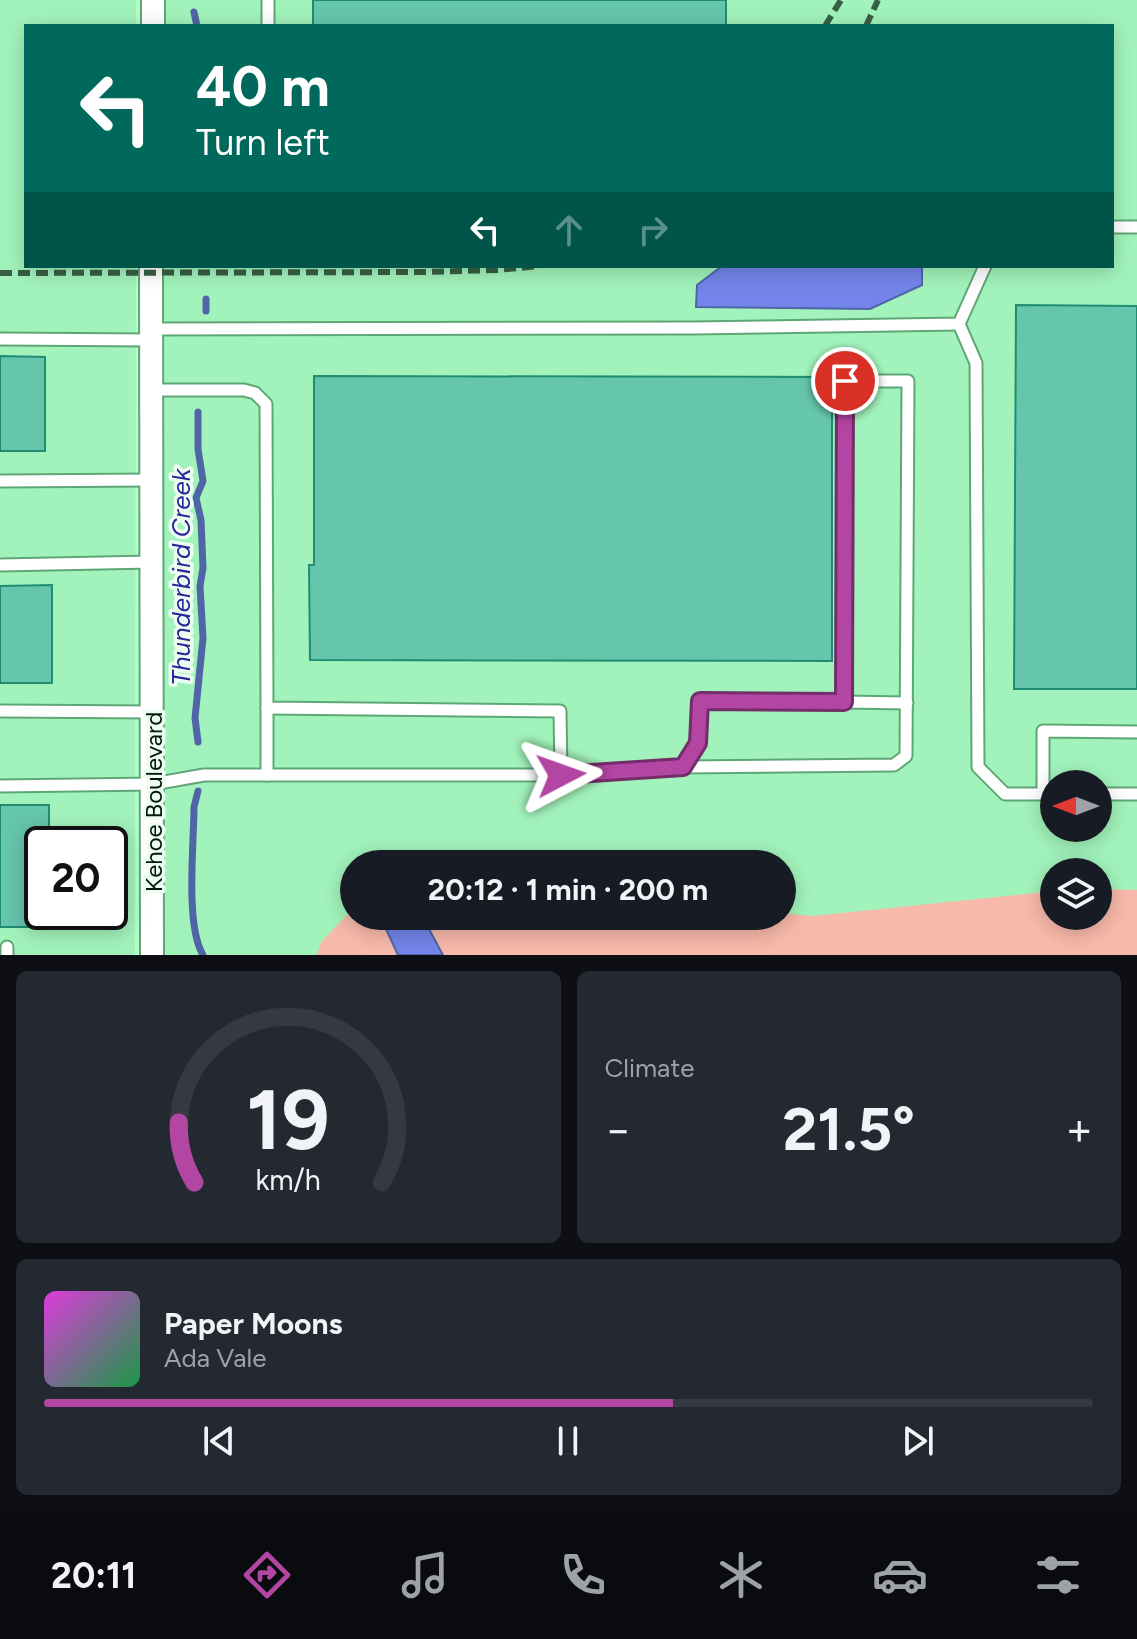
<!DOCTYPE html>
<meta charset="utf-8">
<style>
:root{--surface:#171b24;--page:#242831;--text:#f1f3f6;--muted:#9ea1a6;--line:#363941;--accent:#b345a3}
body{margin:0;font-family:Figtree,sans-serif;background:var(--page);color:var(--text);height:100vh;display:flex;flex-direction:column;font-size:30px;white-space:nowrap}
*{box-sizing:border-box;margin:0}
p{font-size:26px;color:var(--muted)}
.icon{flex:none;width:44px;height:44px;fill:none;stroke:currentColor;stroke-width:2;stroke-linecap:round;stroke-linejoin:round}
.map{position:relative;height:955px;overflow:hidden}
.panel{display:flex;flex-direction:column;gap:16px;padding:16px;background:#0d0f14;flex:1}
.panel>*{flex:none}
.banner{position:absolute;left:24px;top:24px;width:1090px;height:244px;border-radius:0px;box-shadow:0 4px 20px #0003;background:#00695c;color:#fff;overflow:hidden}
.needle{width:52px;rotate:270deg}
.controls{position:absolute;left:1040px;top:770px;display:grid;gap:16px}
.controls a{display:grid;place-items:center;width:72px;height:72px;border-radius:50%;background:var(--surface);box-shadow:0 4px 20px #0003;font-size:40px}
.speed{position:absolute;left:24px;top:826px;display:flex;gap:16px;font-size:40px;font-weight:700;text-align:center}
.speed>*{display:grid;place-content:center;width:104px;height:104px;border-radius:50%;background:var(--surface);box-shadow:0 4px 20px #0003;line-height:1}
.speed .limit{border:4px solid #111;border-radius:12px;background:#fff;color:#111}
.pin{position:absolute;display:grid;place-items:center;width:68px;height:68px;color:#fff;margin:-34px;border:4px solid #fff;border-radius:50%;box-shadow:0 2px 8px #0007}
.me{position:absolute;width:88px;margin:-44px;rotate:86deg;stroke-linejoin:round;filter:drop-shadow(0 0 6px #0008)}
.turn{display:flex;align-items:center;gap:28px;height:168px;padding:0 40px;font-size:36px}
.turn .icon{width:104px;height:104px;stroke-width:2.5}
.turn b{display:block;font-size:56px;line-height:68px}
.lanes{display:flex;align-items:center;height:76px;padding:0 40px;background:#0003;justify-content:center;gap:40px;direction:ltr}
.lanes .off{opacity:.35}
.big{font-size:60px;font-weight:700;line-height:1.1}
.panel .card{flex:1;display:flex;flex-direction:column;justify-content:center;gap:12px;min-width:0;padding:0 28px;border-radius:12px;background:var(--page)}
.panel .dial{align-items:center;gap:0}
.dial svg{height:208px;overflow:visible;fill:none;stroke:var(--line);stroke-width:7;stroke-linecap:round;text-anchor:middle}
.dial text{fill:var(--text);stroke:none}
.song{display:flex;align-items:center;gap:24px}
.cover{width:96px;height:96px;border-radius:12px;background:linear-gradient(135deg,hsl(300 70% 55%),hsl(140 70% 35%))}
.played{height:8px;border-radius:4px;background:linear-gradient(90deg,var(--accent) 60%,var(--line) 60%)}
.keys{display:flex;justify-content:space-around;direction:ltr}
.heat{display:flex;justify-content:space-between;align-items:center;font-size:44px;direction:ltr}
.panel .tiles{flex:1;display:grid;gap:16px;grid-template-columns:1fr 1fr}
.card:last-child{grid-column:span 2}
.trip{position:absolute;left:340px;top:850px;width:456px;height:80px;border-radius:40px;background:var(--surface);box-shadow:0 4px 20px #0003;font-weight:700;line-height:80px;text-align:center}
.tab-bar{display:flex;height:128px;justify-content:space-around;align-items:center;background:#090b0e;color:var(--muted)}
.tab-bar .icon{width:56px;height:56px}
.tab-bar .selected{color:var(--accent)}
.tab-bar b{font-size:36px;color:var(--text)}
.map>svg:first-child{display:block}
.built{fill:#a2f3bb;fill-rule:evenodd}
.green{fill:#f7b9aa}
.water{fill:#7385ea;stroke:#5065a6;stroke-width:2}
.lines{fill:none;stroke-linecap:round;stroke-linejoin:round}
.stream{stroke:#5065a6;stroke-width:7}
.building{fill:#65c6ac;stroke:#208c74;stroke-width:2}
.lane-casing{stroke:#5fa677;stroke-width:15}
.street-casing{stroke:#5fa677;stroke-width:26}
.lane{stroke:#fff;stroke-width:11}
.street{stroke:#fff;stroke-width:22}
.rail{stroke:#376044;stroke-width:6;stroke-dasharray:12 6;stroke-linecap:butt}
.route-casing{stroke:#742d6a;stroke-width:20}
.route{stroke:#b345a3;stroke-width:14}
.labels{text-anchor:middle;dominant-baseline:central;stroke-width:7;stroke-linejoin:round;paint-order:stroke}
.street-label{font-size:24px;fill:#001a09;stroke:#eefcf1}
.water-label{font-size:26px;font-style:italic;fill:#29269b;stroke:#eefcf1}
</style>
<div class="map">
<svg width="1137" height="955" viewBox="0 0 1137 955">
<rect width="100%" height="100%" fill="#b5ffcb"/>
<g class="built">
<path d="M0,0H136V26H26V266H136L135,955H0ZM42,844H110V912H42Z"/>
<path d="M164,0H1137V955H163V266H1112V26H164ZM1054,784H1098V828H1054ZM354,864H782V916H354ZM1054,872H1098V916H1054Z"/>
</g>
<path class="green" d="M1098,889L1137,890V955H317L321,942L354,908V916H782V913L813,916L1054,891V916H1098Z"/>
<g class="water">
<path d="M722,266H922V285L870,309L696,307L697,285Z"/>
<path d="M380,916H422L443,955H398Z"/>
</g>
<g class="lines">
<g class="stream">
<path d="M194,12L197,26"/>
<path d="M206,311V299"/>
<path d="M198,742L195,718L203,638L200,586L203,568L201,520L196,498L203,481L198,449V412"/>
<path d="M198,791L194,807C194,844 185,925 203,955"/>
</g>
</g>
<g class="building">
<rect x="313" y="0" width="413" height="26"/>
<path d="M1016,305L1137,306V689H1014Z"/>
<path d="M0,356L45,357V451H0Z"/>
<path d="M314,376L832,377V661L310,660L309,565H314Z"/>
<path d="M52,585V683H0V586Z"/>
<path d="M0,805H49V844H42V912H49V927H0Z"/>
</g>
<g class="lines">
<defs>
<g id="lane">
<path d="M268,26V0"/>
<path d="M1112,227H1137"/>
<path d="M959,324L976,363L978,767L1005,794H1054"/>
<path d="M153,329L693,328L959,324L985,266"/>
<path d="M0,339L153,340"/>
<path d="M151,390H244L255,393L266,404L267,708L560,711L561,775"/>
<path d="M0,481L152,480"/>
<path d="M0,565L152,562"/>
<path d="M844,702L907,703"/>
<path d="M267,708V775"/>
<path d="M0,711L153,712"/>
<path d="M0,786L153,784L204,775H561L683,767L894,765L906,756L908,381H845L844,702L700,701L698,743L683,767"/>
<path d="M1043,794V731L1137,732"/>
<path d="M1098,794H1137"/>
<path d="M7,947V955"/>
</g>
<g id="street">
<path d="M153,26V0"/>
<path d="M151,266L152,955"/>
</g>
</defs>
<use href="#lane" class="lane-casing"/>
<use href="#street" class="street-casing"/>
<use href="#lane" class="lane"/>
<use href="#street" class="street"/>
<g class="rail">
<path d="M825,26L841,0"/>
<path d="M866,26L878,0"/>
<path d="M0,273L427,272L497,270L540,266"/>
</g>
</g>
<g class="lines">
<defs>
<path id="route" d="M561,775L683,767L698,743L700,701L844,702L845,381"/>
</defs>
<use href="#route" class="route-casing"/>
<use href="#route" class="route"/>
</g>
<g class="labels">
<g class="street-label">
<text transform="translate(153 802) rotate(-90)">Kehoe Boulevard</text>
</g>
<g class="water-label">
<text transform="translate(181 577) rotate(-90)">Thunderbird Creek</text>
</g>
</g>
</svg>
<div class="controls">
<a><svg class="needle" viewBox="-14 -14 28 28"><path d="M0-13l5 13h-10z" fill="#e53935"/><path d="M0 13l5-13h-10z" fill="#9ea1a6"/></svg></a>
<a><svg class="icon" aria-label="layers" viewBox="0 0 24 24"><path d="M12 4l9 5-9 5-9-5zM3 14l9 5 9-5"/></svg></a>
</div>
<div class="speed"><div class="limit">20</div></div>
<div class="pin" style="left:845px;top:381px;background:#d93025"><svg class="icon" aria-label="arrive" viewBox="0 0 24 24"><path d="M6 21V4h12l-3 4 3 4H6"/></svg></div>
<svg class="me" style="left:561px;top:775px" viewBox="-20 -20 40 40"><path d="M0-17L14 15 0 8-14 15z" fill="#b345a3" stroke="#fff" stroke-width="4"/></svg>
<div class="trip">20:12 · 1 min · 200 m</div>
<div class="banner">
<div class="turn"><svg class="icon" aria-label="left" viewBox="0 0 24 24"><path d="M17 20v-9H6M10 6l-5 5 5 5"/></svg><div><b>40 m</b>Turn left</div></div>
<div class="lanes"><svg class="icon" aria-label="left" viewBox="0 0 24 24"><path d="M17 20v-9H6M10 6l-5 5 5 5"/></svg><svg class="icon off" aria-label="ahead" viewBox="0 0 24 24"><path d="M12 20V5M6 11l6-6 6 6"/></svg><svg class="icon off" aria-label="right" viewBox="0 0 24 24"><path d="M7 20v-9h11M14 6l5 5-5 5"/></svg></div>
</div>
</div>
<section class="panel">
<div class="tiles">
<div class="card dial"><svg viewBox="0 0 100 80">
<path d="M14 69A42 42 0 1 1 86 69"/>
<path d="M14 69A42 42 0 0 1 8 46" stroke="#b345a3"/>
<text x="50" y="56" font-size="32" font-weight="700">19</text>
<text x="50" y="72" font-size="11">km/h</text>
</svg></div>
<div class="card"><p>Climate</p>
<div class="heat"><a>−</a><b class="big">21.5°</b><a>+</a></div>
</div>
<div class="card">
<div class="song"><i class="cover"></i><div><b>Paper Moons</b><p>Ada Vale</p></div></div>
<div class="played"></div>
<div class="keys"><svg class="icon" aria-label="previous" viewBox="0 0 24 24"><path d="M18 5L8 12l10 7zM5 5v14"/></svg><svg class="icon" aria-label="pause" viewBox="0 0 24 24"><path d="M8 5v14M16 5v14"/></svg><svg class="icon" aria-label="next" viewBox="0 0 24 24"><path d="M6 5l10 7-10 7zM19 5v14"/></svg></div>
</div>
</div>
</section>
<nav class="tab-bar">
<b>20:11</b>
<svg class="icon selected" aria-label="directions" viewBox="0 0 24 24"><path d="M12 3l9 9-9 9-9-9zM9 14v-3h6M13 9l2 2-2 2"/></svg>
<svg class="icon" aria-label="music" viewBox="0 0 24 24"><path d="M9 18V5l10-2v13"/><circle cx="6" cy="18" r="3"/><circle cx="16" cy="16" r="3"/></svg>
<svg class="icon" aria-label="phone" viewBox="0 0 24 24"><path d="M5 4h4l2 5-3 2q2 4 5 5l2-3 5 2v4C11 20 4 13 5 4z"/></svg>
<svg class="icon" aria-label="climate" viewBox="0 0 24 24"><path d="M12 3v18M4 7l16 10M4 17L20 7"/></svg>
<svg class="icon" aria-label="car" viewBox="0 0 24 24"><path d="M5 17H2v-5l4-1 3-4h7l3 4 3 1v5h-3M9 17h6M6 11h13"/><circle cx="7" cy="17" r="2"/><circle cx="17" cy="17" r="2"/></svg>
<svg class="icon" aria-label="filters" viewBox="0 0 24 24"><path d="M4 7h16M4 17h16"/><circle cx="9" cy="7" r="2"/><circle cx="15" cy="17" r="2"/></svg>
</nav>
